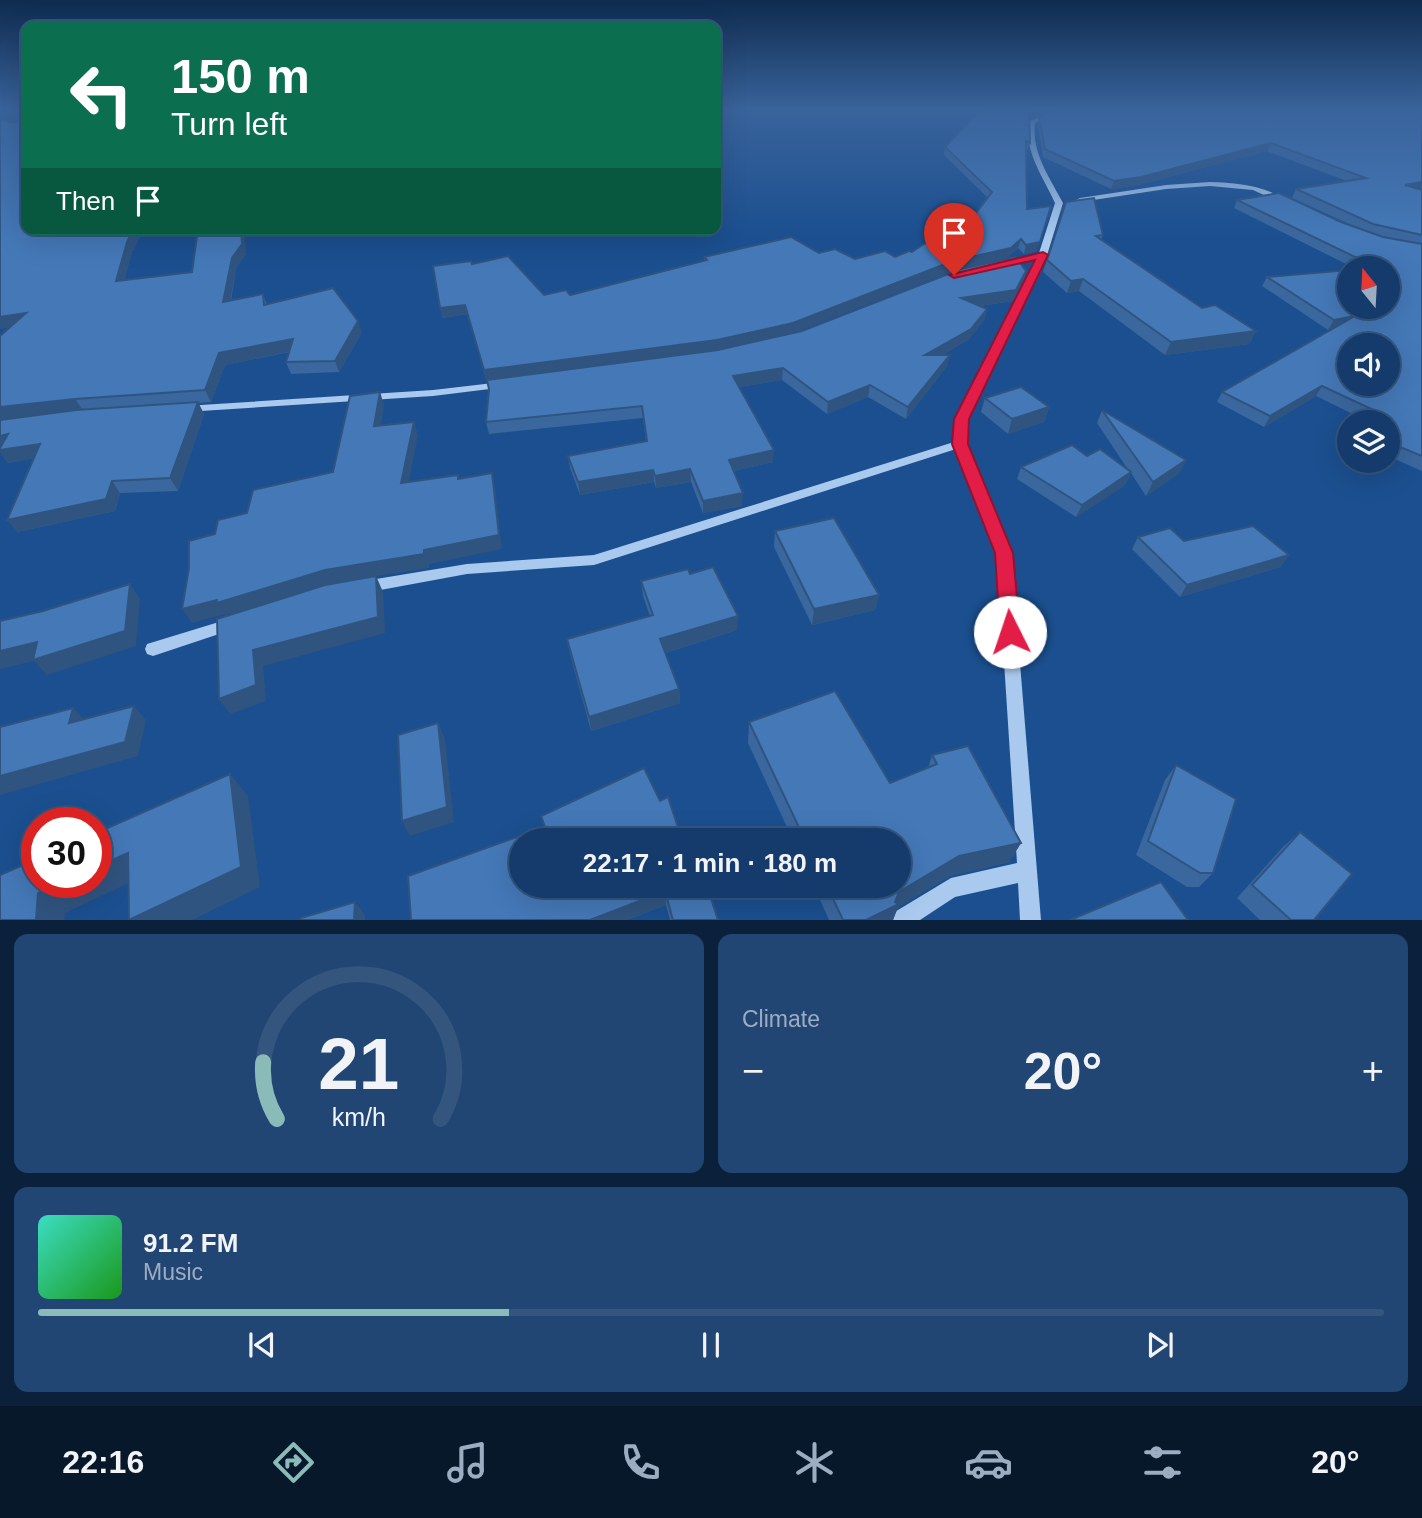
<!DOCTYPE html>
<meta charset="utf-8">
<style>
:root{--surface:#143b6b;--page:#214673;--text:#f1f3f6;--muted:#9dadc1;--line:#33557e;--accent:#8bbbb9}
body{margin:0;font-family:Helvetica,sans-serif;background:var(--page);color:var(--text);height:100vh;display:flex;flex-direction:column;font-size:26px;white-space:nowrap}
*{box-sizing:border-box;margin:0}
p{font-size:23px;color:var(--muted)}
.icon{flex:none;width:38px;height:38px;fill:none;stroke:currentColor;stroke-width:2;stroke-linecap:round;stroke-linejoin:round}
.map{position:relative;height:920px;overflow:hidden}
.sheet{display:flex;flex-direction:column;gap:14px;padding:14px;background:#0b203b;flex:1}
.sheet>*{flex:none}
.hud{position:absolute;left:21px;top:21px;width:700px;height:214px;border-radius:14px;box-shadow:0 7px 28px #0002,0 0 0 2px var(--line);background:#0b6e4f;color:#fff;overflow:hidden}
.needle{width:46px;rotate:342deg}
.tools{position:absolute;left:1337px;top:256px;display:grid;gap:14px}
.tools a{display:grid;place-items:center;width:63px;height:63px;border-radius:50%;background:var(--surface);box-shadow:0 7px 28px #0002,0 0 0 2px var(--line);font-size:35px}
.speed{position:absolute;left:21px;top:807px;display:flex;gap:14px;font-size:35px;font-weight:700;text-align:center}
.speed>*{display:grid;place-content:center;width:91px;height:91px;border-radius:50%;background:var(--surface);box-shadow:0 7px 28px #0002,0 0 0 2px var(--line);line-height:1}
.speed .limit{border:10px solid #d22;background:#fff;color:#111}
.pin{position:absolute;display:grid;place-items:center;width:60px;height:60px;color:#fff;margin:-72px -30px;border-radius:50% 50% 50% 0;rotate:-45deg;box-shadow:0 0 7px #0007}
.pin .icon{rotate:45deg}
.me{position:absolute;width:77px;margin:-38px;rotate:356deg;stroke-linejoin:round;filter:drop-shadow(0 0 5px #0008)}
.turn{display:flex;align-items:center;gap:24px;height:147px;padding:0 35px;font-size:32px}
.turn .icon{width:91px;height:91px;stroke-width:2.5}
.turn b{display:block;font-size:49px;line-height:60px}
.then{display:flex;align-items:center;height:66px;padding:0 35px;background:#0003;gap:14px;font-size:26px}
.big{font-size:52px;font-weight:800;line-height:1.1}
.sheet .tile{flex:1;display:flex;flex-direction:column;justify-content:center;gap:10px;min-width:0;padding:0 24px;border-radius:14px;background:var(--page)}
.sheet .dial{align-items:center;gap:0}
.dial svg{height:182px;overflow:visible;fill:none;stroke:var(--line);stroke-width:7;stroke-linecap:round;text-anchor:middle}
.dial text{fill:var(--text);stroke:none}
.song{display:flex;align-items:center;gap:21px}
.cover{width:84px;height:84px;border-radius:10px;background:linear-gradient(135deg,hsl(170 70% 55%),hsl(120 70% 35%))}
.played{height:7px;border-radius:4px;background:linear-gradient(90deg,var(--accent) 35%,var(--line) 35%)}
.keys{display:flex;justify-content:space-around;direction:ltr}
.heat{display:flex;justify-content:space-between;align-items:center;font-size:38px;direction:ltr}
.sheet .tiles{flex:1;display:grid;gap:14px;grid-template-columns:1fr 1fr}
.tile:last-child{grid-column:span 2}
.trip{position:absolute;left:509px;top:828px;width:402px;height:70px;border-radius:35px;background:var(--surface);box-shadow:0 7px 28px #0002,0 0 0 2px var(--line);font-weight:800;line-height:70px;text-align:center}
.tab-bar{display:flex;height:112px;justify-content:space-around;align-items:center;background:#08182b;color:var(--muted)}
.tab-bar .icon{width:49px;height:49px}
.tab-bar .selected{color:var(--accent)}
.tab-bar b{font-size:32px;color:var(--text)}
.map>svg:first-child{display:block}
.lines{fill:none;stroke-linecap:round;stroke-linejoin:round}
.minor{fill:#a9c9ee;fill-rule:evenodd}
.wall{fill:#3a679d}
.shaded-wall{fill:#305480}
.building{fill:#4478b7;stroke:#305480;stroke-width:2;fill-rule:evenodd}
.route{fill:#e11d48;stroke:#92132f;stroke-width:2}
</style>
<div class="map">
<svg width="1422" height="920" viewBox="0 0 1422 920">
<rect width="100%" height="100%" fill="#1b4f8f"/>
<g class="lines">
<g class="minor">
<path d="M1058,109H1065L1035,123C1031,152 1050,178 1063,203L1045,262L968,419L966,444L1011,553L1041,920H1020L1018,883L955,897L920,920H890L893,913L951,878L1017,863L997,553L956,449L594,565L467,574L364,593L359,591L357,587L359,583L364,581L467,564L594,555L954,442L956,419L1038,259L1003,267L999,264L1039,253L1055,203C1044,178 1022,149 1030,121Z"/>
<path d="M1210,182C1237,183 1263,185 1286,200L1279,202L1253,190L1210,186L1166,189L1080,202L1076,200L1080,198L1166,185Z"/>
<path d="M502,382L507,385L506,387L433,396L185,412L179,409L185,406L433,390Z"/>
<path d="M232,618L237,620L240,624L237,628L153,656L147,654L145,649L147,644Z"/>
</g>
</g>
<g class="wall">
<path d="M982,108H1053L1029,120L1030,143L1028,150L1026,149L1027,209L1037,251L1024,254L1018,248L1008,257L951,271L792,333L1026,271L1023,282L1013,301L980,306L987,309L984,320L968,340L942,355L947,366L906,419L868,397L827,414L782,380L739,387L773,462L734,471L742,506L703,513L691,482L656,488L654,482L580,495L570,468L568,456L646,441L643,418L489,434L486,422L489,390L468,314L442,318L472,264L544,295H570L704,261V257L819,253L855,259L895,257L912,252L948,245L959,235L987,197L944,155L945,147Z"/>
<path d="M1422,108V189H1420L1422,190V471L1388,456V422H1369L1316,396L1264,427L1217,402L1222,392L1333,329L1328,330L1262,286L1267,277L1388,268H1354L1234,208L1237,200L1341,222L1360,229L1292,198L1296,189L1347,181L1267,151L1138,185L1111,189L1043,157L1038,125L1039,117Z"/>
<path d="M12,123L26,229H148L143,230L132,252L124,280L192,272L246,254L236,268L231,301L263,294L267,305L362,332L339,372L291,374L286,362L290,352L225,365L211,402L198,403L204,414L178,491L120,493L115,511L17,532L34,458L8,463L0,452V336L10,327Z"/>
<path d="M1066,202L1103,235L1101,240L1202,308L1256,331L1249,344L1165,355L1079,291L1067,293L1043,272Z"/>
<path d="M985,398L1049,407L1044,422L1008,434L981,412Z"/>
<path d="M1102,410L1186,460L1179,473L1146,496L1131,473L1125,485L1076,517L1017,479L1021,467L1087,456L1129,471L1097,423Z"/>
<path d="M775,531L879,595L875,610L812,625L774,547Z"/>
<path d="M1138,537L1184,541L1289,555L1280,567L1180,597L1132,549Z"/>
<path d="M690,574L737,630L665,653L679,689L680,703L591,731L570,654L567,639L650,616L643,596L641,581Z"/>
<path d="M749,722L890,783L928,768L932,755L1021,843L1009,862L950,876L898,907L893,920H829L814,886H900V840H793L748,743Z"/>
<path d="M1176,765L1213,873L1199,887H1187L1136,855L1165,780Z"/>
<path d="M644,768L660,801L668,797L682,840H522V886H707L718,920H670L666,905L627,920H411L408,876L545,827L541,816Z"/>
<path d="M1300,832L1314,920H1260L1237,898L1284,846Z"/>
</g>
<g class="shaded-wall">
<path d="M1040,108H1053L1027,121L1029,113Z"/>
<path d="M1271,143L1267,151L1138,185L1111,189L1114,181Z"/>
<path d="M1422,182V189L1400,193L1405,185Z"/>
<path d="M1049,214L1037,251L1024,254L1026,245Z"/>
<path d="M133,229H148L143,230L132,252L121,291L116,281L127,242Z"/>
<path d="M241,229H244L246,254L236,268L228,313L223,302L232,258Z"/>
<path d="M1021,239L1018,248L1008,257L951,271L792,333L717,350L486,380L484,370L953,261Z"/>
<path d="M1026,271L1023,282L1013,301L959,309L961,298Z"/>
<path d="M1083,279L1079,291L1067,293L1071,281Z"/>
<path d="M465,305L468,314L442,318L440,308Z"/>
<path d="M987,309L984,320L968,340L922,367L925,355Z"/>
<path d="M26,313L33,323L0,329V317Z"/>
<path d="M1355,316L1349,326L1328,330L1334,320Z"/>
<path d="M358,321L362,332L339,372L335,361Z"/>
<path d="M1256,331L1249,344L1165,355L1171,342Z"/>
<path d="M293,339L298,350L225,365L211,402L205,390L219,353Z"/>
<path d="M950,355L947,366L906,419L908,407Z"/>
<path d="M783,368L782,380L732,388L733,376Z"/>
<path d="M870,385L868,397L827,414L828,402Z"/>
<path d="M1322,386L1316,396L1264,427L1270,416Z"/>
<path d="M380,392L384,405L379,439L374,426Z"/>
<path d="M75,399L83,410L0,420V407Z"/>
<path d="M198,402L204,414L178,491L170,478Z"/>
<path d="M1049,407L1044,422L1008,434L1012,419Z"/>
<path d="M414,422L418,435L406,497L401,483Z"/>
<path d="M8,434L0,449V436Z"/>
<path d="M40,444L49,456L8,463L0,452V450Z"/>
<path d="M774,450L773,462L729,472V460Z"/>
<path d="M1186,460L1179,473L1146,496L1153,482Z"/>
<path d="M690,469L691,482L656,488L655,476Z"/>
<path d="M653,470L654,482L580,495L578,482Z"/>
<path d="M1131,472L1125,485L1076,517L1082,505Z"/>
<path d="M492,473L495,487L502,549L429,564V568L376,576L383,592L385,633L263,666L266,701L230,714L219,699L226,616L225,614L192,623L182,609L325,570L424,550Z"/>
<path d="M112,481L120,493L115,511L17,532L7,520Z"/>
<path d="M743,493L742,506L703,513V501Z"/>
<path d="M1289,555L1280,567L1180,597L1187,585Z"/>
<path d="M130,584L140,599L136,646L47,675L34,661L0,669V651Z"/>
<path d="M879,595L875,610L812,625L814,609Z"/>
<path d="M738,616L737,630L661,654L660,639Z"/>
<path d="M679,689L680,703L591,731L589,717Z"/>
<path d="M134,706L146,720L138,756L0,795V776Z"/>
<path d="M73,708L87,722L69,723Z"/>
<path d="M438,723L445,739L454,822L410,836L402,821Z"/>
<path d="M230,774L248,796L260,887L192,920H129Z"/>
<path d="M1021,843L1009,862L950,876L898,907L893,920H866L899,892L959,856Z"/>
<path d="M128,853L150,873L65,913L64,920H36L38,893L63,882H96V867Z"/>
<path d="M665,891L666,905L627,920H590Z"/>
<path d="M355,902L365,915V920H354Z"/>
</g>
<g class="building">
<path d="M982,108H1040L1029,113L1030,143L1026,141L1027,209L1051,206L1040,242L1026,245L1021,239L1011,248L953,261L793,323L717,340L484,370L465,305L440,308L433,266L471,261L472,264L508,256L544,295L566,290L570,295L707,260L704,257L791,237L819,253L835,249L855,259L885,251L895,257L909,251L912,252L930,240L948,245L956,234L959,235L992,192L945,147Z"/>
<path d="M1059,108H1422V182L1405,185L1422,190V235L1373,224L1296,189L1366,178L1271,143L1141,177L1114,181L1045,149L1039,117Z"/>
<path d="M5,120L12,123L17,121L26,124V229H133L127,242L116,281L192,272L198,229H241L242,244L232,258L223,302L263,294L264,305L333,288L358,321L335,361L286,362L293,339L219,353L205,390L75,399L0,407V336L26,313L0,317V121Z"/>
<path d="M1279,193L1341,222L1383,237L1422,244V456L1388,442L1387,422L1391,418L1322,386L1270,416L1222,392L1355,316L1334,320L1267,277L1349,270V306H1388V268H1375H1378L1237,200ZM1349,345H1388V383H1349Z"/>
<path d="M1094,198L1103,235L1096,236L1202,308L1215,305L1256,331L1171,342L1083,279L1071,281L1047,260L1066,202Z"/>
<path d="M1016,257L1026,271L1016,290L961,298L987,309L971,329L925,355H950L908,407L870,385L828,402L783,368L733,376L774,450L729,460L743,493L703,501L690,469L655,476L653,470L578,482L568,456L647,441L642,406L486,422L489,389L487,380L718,350L802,331L961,269Z"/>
<path d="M1021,387L1049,407L1012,419L985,398Z"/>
<path d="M380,392L374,426L414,422L401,483L458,475V479L492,473L499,535L424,550V554L325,570L217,603V600L182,609L189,568V541L215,534L218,520L247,513L253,490L333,472L350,396Z"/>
<path d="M198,402L170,478L112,481L106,499L7,520L40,444L0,450V448L8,434L0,436V420L76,410Z"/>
<path d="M1102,410L1186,460L1153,482Z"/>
<path d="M1072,445L1087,456L1100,449L1131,472L1082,505L1021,467Z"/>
<path d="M834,518L879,595L814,609L775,531Z"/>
<path d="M1253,526L1289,555L1187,585L1138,537L1170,528L1184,541Z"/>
<path d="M713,567L738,616L660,639L679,689L589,717L567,639L653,615L641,581L688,569L690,574Z"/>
<path d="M376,576L378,617L253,650L256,685L219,699L217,619L325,585Z"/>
<path d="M130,584L125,631L33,660L37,642L0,651V621L43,611Z"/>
<path d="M835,691L890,783L937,764L932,755L968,746L1021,843L959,856L899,892L895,902L899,904L866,920H843L827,886H900V840H805L749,722Z"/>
<path d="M134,706L125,742L0,776V727L73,708L69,723Z"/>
<path d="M438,723L447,807L402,821L398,735Z"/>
<path d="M1176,765L1236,799L1213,873H1200L1148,841Z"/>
<path d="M644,768L660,801L668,797L682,840H522V886H707L718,920H673L665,891L590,920H411L408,876L545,827L541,816Z"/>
<path d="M230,774L241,867L129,920L128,853L96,867V833Z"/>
<path d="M1300,832L1352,874L1314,920H1291L1252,885Z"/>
<path d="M37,859V882H63L38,893L36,920H0V875Z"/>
<path d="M1161,882L1188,920H1070Z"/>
<path d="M355,902L354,920H301V918Z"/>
</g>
<linearGradient id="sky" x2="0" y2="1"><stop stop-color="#0f2b4f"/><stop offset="0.46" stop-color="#39639b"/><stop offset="1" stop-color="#39639b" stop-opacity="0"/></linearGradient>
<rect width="1422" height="237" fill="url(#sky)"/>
<path class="route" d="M1043,252L1048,255L969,419L968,444L1013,553L1020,632L1017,638L1010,640L1003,638L1000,632L995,553L952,444L954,419L1035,260L954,278L949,275Z"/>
</svg>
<div class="tools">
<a><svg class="needle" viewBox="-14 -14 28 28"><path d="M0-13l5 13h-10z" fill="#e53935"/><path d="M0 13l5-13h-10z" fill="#9dadc1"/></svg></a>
<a><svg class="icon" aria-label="sound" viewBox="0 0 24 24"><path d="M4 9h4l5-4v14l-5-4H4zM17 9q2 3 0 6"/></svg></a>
<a><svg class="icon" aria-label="layers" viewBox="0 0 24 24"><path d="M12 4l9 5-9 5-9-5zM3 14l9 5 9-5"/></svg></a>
</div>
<div class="speed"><div class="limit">30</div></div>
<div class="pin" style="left:954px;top:275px;background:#d93025"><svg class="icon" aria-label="arrive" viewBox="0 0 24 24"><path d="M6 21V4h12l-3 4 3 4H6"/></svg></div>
<svg class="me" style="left:1010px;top:632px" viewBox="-20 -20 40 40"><circle r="19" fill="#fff"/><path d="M0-13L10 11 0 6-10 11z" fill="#e11d48"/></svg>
<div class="trip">22:17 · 1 min · 180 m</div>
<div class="hud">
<div class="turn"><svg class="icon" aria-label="left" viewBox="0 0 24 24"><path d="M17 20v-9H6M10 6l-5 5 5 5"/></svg><div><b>150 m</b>Turn left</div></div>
<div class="then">Then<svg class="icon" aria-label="arrive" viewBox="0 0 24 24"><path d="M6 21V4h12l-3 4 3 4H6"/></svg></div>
</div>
</div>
<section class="sheet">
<div class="tiles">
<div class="tile dial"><svg viewBox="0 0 100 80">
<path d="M14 69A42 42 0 1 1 86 69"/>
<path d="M14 69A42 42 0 0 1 8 44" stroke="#8bbbb9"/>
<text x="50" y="56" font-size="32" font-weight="700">21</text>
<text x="50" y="72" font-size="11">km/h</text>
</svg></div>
<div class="tile"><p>Climate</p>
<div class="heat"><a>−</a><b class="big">20°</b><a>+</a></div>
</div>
<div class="tile">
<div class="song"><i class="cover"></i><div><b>91.2 FM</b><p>Music</p></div></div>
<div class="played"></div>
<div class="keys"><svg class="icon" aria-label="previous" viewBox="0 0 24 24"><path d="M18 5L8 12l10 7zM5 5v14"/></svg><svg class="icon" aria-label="pause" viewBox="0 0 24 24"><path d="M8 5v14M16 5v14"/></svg><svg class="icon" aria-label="next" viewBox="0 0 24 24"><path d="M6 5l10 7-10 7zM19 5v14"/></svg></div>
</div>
</div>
</section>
<nav class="tab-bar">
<b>22:16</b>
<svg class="icon selected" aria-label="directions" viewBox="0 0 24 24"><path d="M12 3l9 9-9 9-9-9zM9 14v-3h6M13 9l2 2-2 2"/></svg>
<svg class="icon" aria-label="music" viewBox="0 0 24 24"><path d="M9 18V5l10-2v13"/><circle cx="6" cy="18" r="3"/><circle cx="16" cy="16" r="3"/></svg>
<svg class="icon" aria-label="phone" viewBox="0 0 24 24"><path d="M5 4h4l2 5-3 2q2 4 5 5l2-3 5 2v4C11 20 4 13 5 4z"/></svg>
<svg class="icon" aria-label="climate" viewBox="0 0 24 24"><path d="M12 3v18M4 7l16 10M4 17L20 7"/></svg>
<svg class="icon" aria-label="car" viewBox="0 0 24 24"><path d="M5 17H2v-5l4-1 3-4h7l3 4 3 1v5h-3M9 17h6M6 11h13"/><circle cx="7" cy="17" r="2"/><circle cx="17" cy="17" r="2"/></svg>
<svg class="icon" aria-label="filters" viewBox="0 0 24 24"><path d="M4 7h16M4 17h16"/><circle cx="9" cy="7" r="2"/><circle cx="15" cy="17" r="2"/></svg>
<b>20°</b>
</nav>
